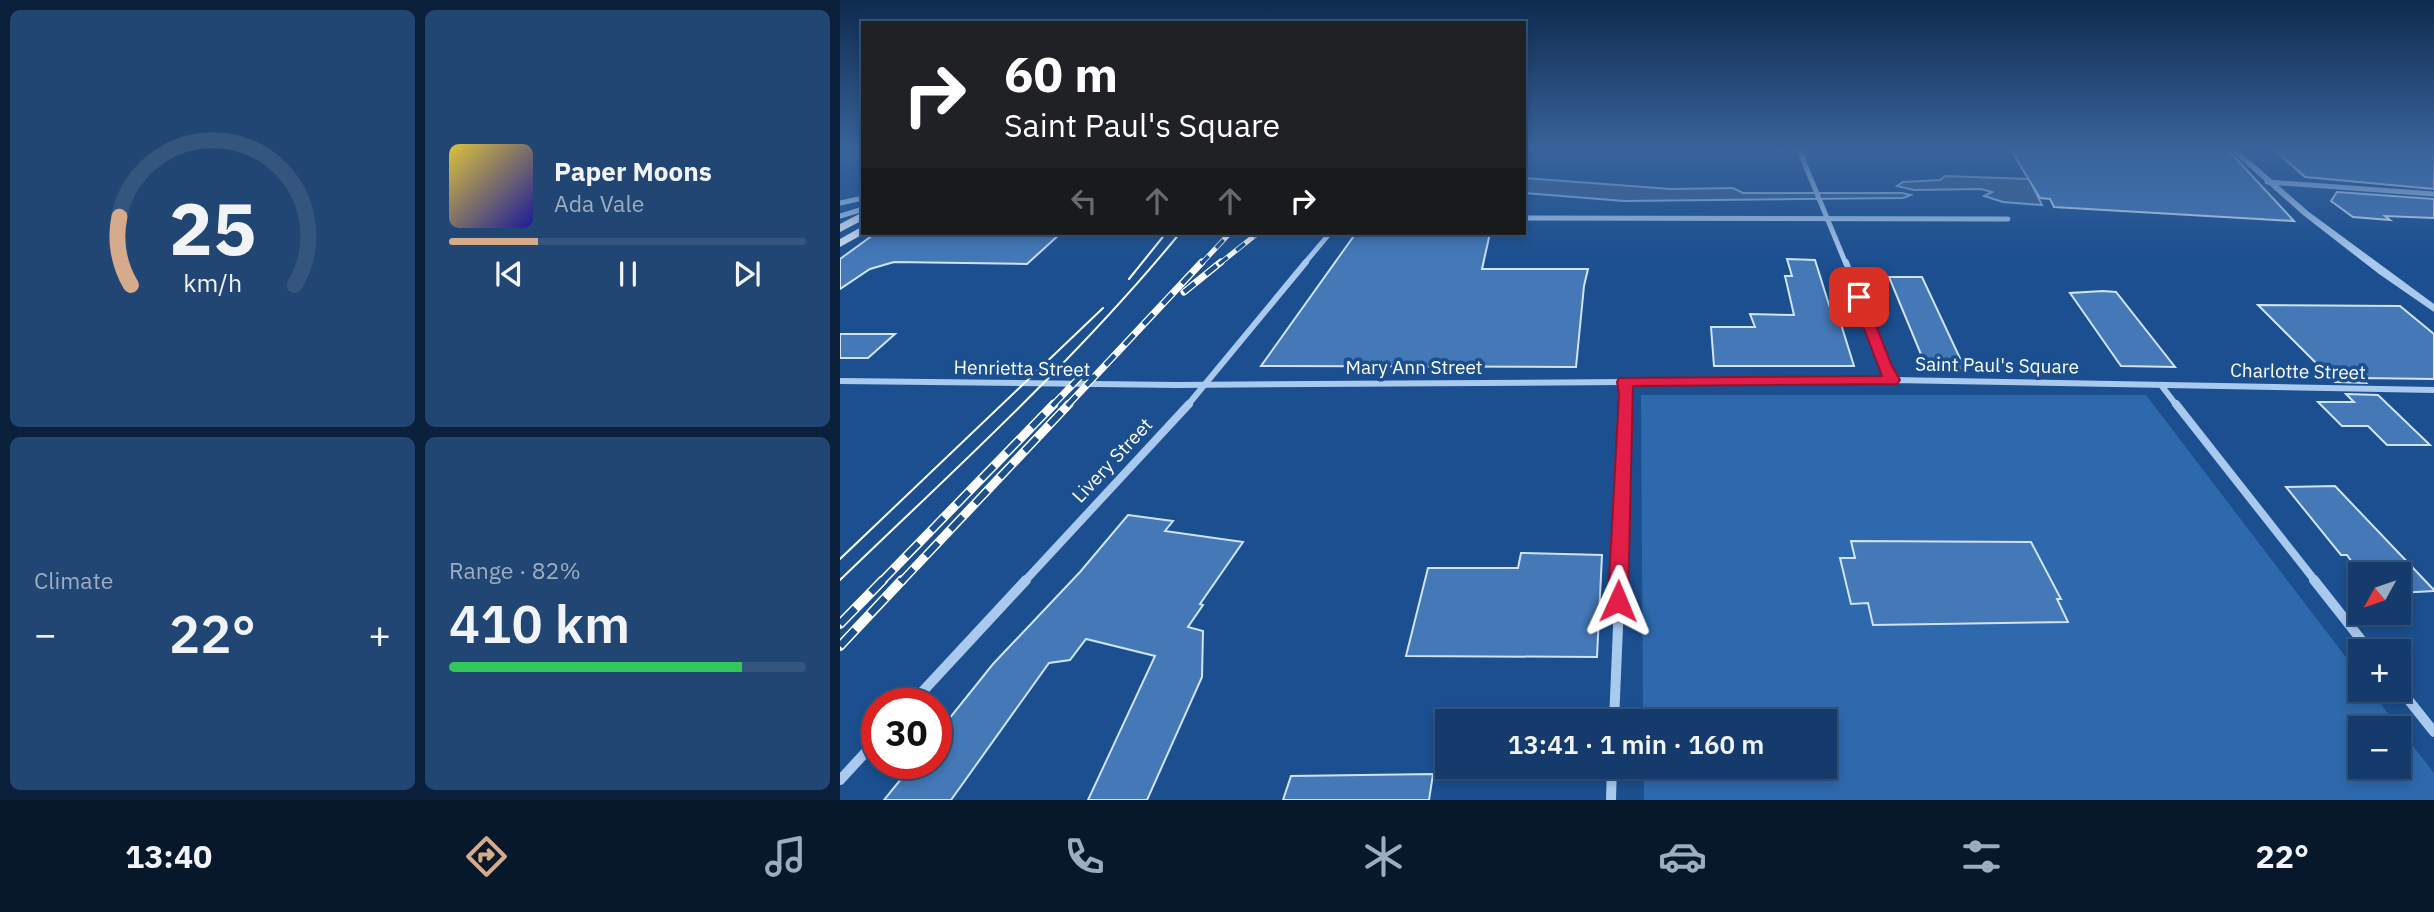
<!DOCTYPE html>
<meta charset="utf-8">
<style>
:root{--surface:#143b6b;--page:#214673;--text:#f1f3f6;--muted:#9dadc1;--line:#33557e;--accent:#d6ab8b}
body{margin:0;font-family:"IBM Plex Sans",sans-serif;background:var(--page);color:var(--text);height:100vh;display:flex;flex-direction:column;font-size:26px;white-space:nowrap}
*{box-sizing:border-box;margin:0}
p{font-size:23px;color:var(--muted)}
.icon{flex:none;width:38px;height:38px;fill:none;stroke:currentColor;stroke-width:2;stroke-linecap:round;stroke-linejoin:round}
.map{position:relative;flex:1;overflow:hidden}
.details{display:flex;flex-direction:column;gap:10px;padding:10px;background:#0b203b;width:840px}
.details>*{flex:none}
.top-card{position:absolute;left:21px;top:21px;width:665px;height:214px;border-radius:0px;box-shadow:0 4px 10px #0003,0 0 0 2px var(--line);background:#202124;color:#fff;overflow:hidden}
.needle{width:46px;rotate:230deg}
.controls{position:absolute;left:1508px;top:562px;display:grid;gap:14px}
.controls a{display:grid;place-items:center;width:63px;height:63px;border-radius:0px;background:var(--surface);box-shadow:0 4px 10px #0003,0 0 0 2px var(--line);font-size:35px}
.speed{position:absolute;left:21px;top:688px;display:flex;gap:14px;font-size:35px;font-weight:700;text-align:center}
.speed>*{display:grid;place-content:center;width:91px;height:91px;border-radius:50%;background:var(--surface);box-shadow:0 4px 10px #0003,0 0 0 2px var(--line);line-height:1}
.speed .limit{border:10px solid #d22;background:#fff;color:#111}
.pin{position:absolute;display:grid;place-items:center;width:60px;height:60px;color:#fff;margin:-30px;border-radius:14px;box-shadow:0 4px 10px #0006}
.me{position:absolute;width:77px;margin:-38px;rotate:1deg;stroke-linejoin:round;filter:drop-shadow(0 0 5px #0008)}
.turn{display:flex;align-items:center;gap:24px;height:147px;padding:0 28px;font-size:32px}
.turn .icon{width:91px;height:91px;stroke-width:2.5}
.turn b{display:block;font-size:49px;line-height:60px}
.lanes{display:flex;align-items:center;height:66px;padding:0 28px;background:#0003;justify-content:center;gap:35px;direction:ltr}
.lanes .off{opacity:.35}
.big{font-size:52px;font-weight:600;line-height:1.1}
.details .card{flex:1;display:flex;flex-direction:column;justify-content:center;gap:10px;min-width:0;padding:0 24px;border-radius:10px;background:var(--page)}
.details .dial{align-items:center;gap:0}
.dial svg{height:182px;overflow:visible;fill:none;stroke:var(--line);stroke-width:7;stroke-linecap:round;text-anchor:middle}
.dial text{fill:var(--text);stroke:none}
.song{display:flex;align-items:center;gap:21px}
.cover{width:84px;height:84px;border-radius:10px;background:linear-gradient(135deg,hsl(50 70% 55%),hsl(240 70% 35%))}
.played{height:7px;border-radius:4px;background:linear-gradient(90deg,var(--accent) 25%,var(--line) 25%)}
.keys{display:flex;justify-content:space-around;direction:ltr}
.heat{display:flex;justify-content:space-between;align-items:center;font-size:38px;direction:ltr}
.charge{height:10px;border-radius:5px;background:linear-gradient(90deg,#34c759 82%,var(--line) 0)}
.details .tiles{flex:1;display:grid;gap:10px;grid-template-columns:repeat(2,1fr)}
.trip{position:absolute;left:595px;top:709px;width:402px;height:70px;border-radius:0px;background:var(--surface);box-shadow:0 4px 10px #0003,0 0 0 2px var(--line);font-weight:600;line-height:70px;text-align:center}
.tabs{display:flex;height:112px;justify-content:space-around;align-items:center;background:#08182b;color:var(--muted)}
.tabs .icon{width:49px;height:49px}
.tabs .selected{color:var(--accent)}
.tabs b{font-size:32px;color:var(--text)}
main{display:flex;flex:1;min-height:0}
.map>svg:first-child{display:block}
.green{fill:#2e69ad;fill-rule:evenodd}
.water{fill:#3c6290;stroke:#9cc4f0;stroke-width:2}
.building{fill:#4478b7;stroke:#cfe3fa;stroke-width:2}
.lines{fill:none;stroke-linecap:round;stroke-linejoin:round}
.minor-far3{stroke:#a9c9ee;stroke-width:5}
.minor-far2{stroke:#a9c9ee;stroke-width:6}
.minor-far1{stroke:#a9c9ee;stroke-width:8}
.minor{stroke:#a9c9ee;stroke-width:10}
.tertiary{fill:#a9c9ee;fill-rule:evenodd}
.secondary{fill:#d6e6fa;fill-rule:evenodd}
.tram{stroke:#fff;stroke-width:2}
.rail-far3-casing{stroke:#fff;stroke-width:5}
.rail-far2-casing{stroke:#fff;stroke-width:7}
.rail-far1-casing{stroke:#fff;stroke-width:9}
.rail-casing{stroke:#fff;stroke-width:10}
.rail-far3{stroke:#1b4f8f;stroke-width:3.5;stroke-dasharray:11;stroke-linecap:butt}
.rail-far2{stroke:#1b4f8f;stroke-width:4.5;stroke-dasharray:14;stroke-linecap:butt}
.rail-far1{stroke:#1b4f8f;stroke-width:6;stroke-dasharray:18;stroke-linecap:butt}
.rail{stroke:#1b4f8f;stroke-width:7;stroke-dasharray:22;stroke-linecap:butt}
.route{fill:#e11d48;stroke:#92132f;stroke-width:2}
.labels{text-anchor:middle;dominant-baseline:central;stroke-width:7;stroke-linejoin:round;paint-order:stroke}
.street-label{font-size:19px;fill:#fff;stroke:#1b4f8f}
</style>
<main>
<section class="details">
<div class="tiles">
<div class="card dial"><svg viewBox="0 0 100 80">
<path d="M14 69A42 42 0 1 1 86 69"/>
<path d="M14 69A42 42 0 0 1 9 39" stroke="#d6ab8b"/>
<text x="50" y="56" font-size="32" font-weight="700">25</text>
<text x="50" y="72" font-size="11">km/h</text>
</svg></div>
<div class="card">
<div class="song"><i class="cover"></i><div><b>Paper Moons</b><p>Ada Vale</p></div></div>
<div class="played"></div>
<div class="keys"><svg class="icon" aria-label="previous" viewBox="0 0 24 24"><path d="M18 5L8 12l10 7zM5 5v14"/></svg><svg class="icon" aria-label="pause" viewBox="0 0 24 24"><path d="M8 5v14M16 5v14"/></svg><svg class="icon" aria-label="next" viewBox="0 0 24 24"><path d="M6 5l10 7-10 7zM19 5v14"/></svg></div>
</div>
<div class="card"><p>Climate</p>
<div class="heat"><a>−</a><b class="big">22°</b><a>+</a></div>
</div>
<div class="card"><p>Range · 82%</p><b class="big">410 km</b><div class="charge"></div></div>
</div>
</section>
<div class="map">
<svg width="1594" height="800" viewBox="0 0 1594 800">
<rect width="100%" height="100%" fill="#1b4f8f"/>
<path class="green" d="M801,395H1306L1521,677V690H1530L1594,773V800H804V767L985,766V721H803ZM1521,728H1559V766H1521Z"/>
<g class="water">
<path d="M1105,176L1189,179L1202,205L1163,202L1144,196L1152,192L1141,189L1074,190L1057,186L1063,182L1100,180Z"/>
<path d="M684,178L831,189L893,188L903,193H1062L1071,195L1063,198L784,201L684,193Z"/>
</g>
<g class="building">
<path d="M1171,150H1388L1454,221L1214,207L1210,199L1200,198Z"/>
<path d="M1435,150H1594V189L1465,177Z"/>
<path d="M1497,192L1594,199V218L1545,216L1550,220L1513,217L1491,201Z"/>
<path d="M221,233L187,264L54,262L30,269L0,289V259L33,235Z"/>
<path d="M516,233H650L642,269H748L744,286L736,367L421,366Z"/>
<path d="M947,259L975,260L990,308H996L1014,366H874L871,327H915L910,314L954,315L945,276H952Z"/>
<path d="M1049,277H1082L1125,369H1087Z"/>
<path d="M1263,291L1276,292L1335,367L1281,366L1230,293Z"/>
<path d="M1418,305L1560,306L1594,334V379L1521,378L1526,383L1495,382Z"/>
<path d="M0,334H55L28,358H0Z"/>
<path d="M1506,394L1538,395L1590,445H1547L1528,426H1502L1478,402H1514Z"/>
<path d="M1495,486L1594,590V591L1559,593V574L1521,575L1507,555H1501L1446,487Z"/>
<path d="M288,515L333,521L325,531L403,542L360,604L363,605L348,627L363,631L362,677L307,800H248L315,656L246,639L230,660L209,663L111,800H44L74,763H96V735L153,664L240,572Z"/>
<path d="M1011,541L1191,542L1221,599H1217L1228,622L1033,625L1028,603L1011,604L1000,558H1015Z"/>
<path d="M681,553L762,555L757,657L566,656L588,568H678Z"/>
<path d="M593,774L589,800H443L451,776Z"/>
</g>
<g class="lines">
<g class="minor-far3">
<path d="M959,150L1006,264"/>
<path d="M1427,182L1594,194"/>
<path d="M0,203L23,198"/>
<path d="M0,216L23,209"/>
<path d="M684,218L1168,219"/>
<path d="M464,264L490,233"/>
</g>
<g class="minor-far2">
<path d="M1006,262L1043,364L1052,380"/>
<path d="M0,381L336,385L784,382"/>
<path d="M1321,385L1337,406"/>
<path d="M347,406L466,262"/>
<path d="M787,406L784,382L1052,380L1594,390"/>
</g>
<g class="minor-far1">
<path d="M1336,404L1476,582"/>
<path d="M184,582L349,404"/>
<path d="M780,582L787,404"/>
</g>
<g class="minor">
<path d="M1474,580L1530,651"/>
<path d="M1559,688L1594,732"/>
<path d="M71,704L186,580"/>
<path d="M774,721L780,580"/>
<path d="M0,780L37,740"/>
<path d="M771,800L772,766"/>
</g>
<path class="tertiary" d="M1390,150H1398L1469,212L1594,304V312L1539,274L1463,215Z"/>
<g class="secondary">
<path d="M23,212V220L0,232V224Z"/>
<path d="M23,226L25,233L0,247V239Z"/>
</g>
<g class="tram">
<path d="M289,279L326,233"/>
<path d="M0,559L263,308"/>
<path d="M0,580C117,467 237,359 340,233"/>
</g>
<defs>
<g id="rail-far3">
<path d="M361,264L390,233"/>
<path d="M379,264L418,233"/>
</g>
<g id="rail-far2">
<path d="M344,292L381,262"/>
<path d="M212,406L239,378"/>
<path d="M227,406L362,262"/>
</g>
<g id="rail-far1">
<path d="M41,582L214,404"/>
<path d="M61,582L229,404"/>
</g>
<g id="rail">
<path d="M0,624L43,580"/>
<path d="M0,646L62,580"/>
</g>
</defs>
<use href="#rail-far3" class="rail-far3-casing"/>
<use href="#rail-far2" class="rail-far2-casing"/>
<use href="#rail-far1" class="rail-far1-casing"/>
<use href="#rail" class="rail-casing"/>
<use href="#rail-far3" class="rail-far3"/>
<use href="#rail-far2" class="rail-far2"/>
<use href="#rail-far1" class="rail-far1"/>
<use href="#rail" class="rail"/>
</g>
<linearGradient id="sky" x2="0" y2="1"><stop stop-color="#0f2b4f"/><stop offset="0.57" stop-color="#39639b"/><stop offset="1" stop-color="#39639b" stop-opacity="0"/></linearGradient>
<rect width="1594" height="262" fill="url(#sky)"/>
<path class="route" d="M1019,293L1025,297L1051,364L1060,380L1057,384L793,386L788,601L785,607L778,609L771,607L768,601L779,394L777,382L779,378L1042,376L1012,297Z"/>
<g class="labels">
<g class="street-label">
<text transform="translate(1157 365) rotate(1)">Saint Paul's Square</text>
<text x="574" y="367">Mary Ann Street</text>
<text transform="translate(182 368) rotate(1)">Henrietta Street</text>
<text transform="translate(1458 371) rotate(1)">Charlotte Street</text>
<text transform="translate(272 460) rotate(-47)">Livery Street</text>
</g>
</g>
</svg>
<div class="controls">
<a><svg class="needle" viewBox="-14 -14 28 28"><path d="M0-13l5 13h-10z" fill="#e53935"/><path d="M0 13l5-13h-10z" fill="#9dadc1"/></svg></a>
<a>+</a>
<a>−</a>
</div>
<div class="speed"><div class="limit">30</div></div>
<div class="pin" style="left:1019px;top:297px;background:#d93025"><svg class="icon" aria-label="arrive" viewBox="0 0 24 24"><path d="M6 21V4h12l-3 4 3 4H6"/></svg></div>
<svg class="me" style="left:778px;top:601px" viewBox="-20 -20 40 40"><path d="M0-17L14 15 0 8-14 15z" fill="#e11d48" stroke="#fff" stroke-width="4"/></svg>
<div class="trip">13:41 · 1 min · 160 m</div>
<div class="top-card">
<div class="turn"><svg class="icon" aria-label="right" viewBox="0 0 24 24"><path d="M7 20v-9h11M14 6l5 5-5 5"/></svg><div><b>60 m</b>Saint Paul's Square</div></div>
<div class="lanes"><svg class="icon off" aria-label="left" viewBox="0 0 24 24"><path d="M17 20v-9H6M10 6l-5 5 5 5"/></svg><svg class="icon off" aria-label="ahead" viewBox="0 0 24 24"><path d="M12 20V5M6 11l6-6 6 6"/></svg><svg class="icon off" aria-label="ahead" viewBox="0 0 24 24"><path d="M12 20V5M6 11l6-6 6 6"/></svg><svg class="icon" aria-label="right" viewBox="0 0 24 24"><path d="M7 20v-9h11M14 6l5 5-5 5"/></svg></div>
</div>
</div>
</main>
<nav class="tabs">
<b>13:40</b>
<svg class="icon selected" aria-label="directions" viewBox="0 0 24 24"><path d="M12 3l9 9-9 9-9-9zM9 14v-3h6M13 9l2 2-2 2"/></svg>
<svg class="icon" aria-label="music" viewBox="0 0 24 24"><path d="M9 18V5l10-2v13"/><circle cx="6" cy="18" r="3"/><circle cx="16" cy="16" r="3"/></svg>
<svg class="icon" aria-label="phone" viewBox="0 0 24 24"><path d="M5 4h4l2 5-3 2q2 4 5 5l2-3 5 2v4C11 20 4 13 5 4z"/></svg>
<svg class="icon" aria-label="climate" viewBox="0 0 24 24"><path d="M12 3v18M4 7l16 10M4 17L20 7"/></svg>
<svg class="icon" aria-label="car" viewBox="0 0 24 24"><path d="M5 17H2v-5l4-1 3-4h7l3 4 3 1v5h-3M9 17h6M6 11h13"/><circle cx="7" cy="17" r="2"/><circle cx="17" cy="17" r="2"/></svg>
<svg class="icon" aria-label="filters" viewBox="0 0 24 24"><path d="M4 7h16M4 17h16"/><circle cx="9" cy="7" r="2"/><circle cx="15" cy="17" r="2"/></svg>
<b>22°</b>
</nav>
